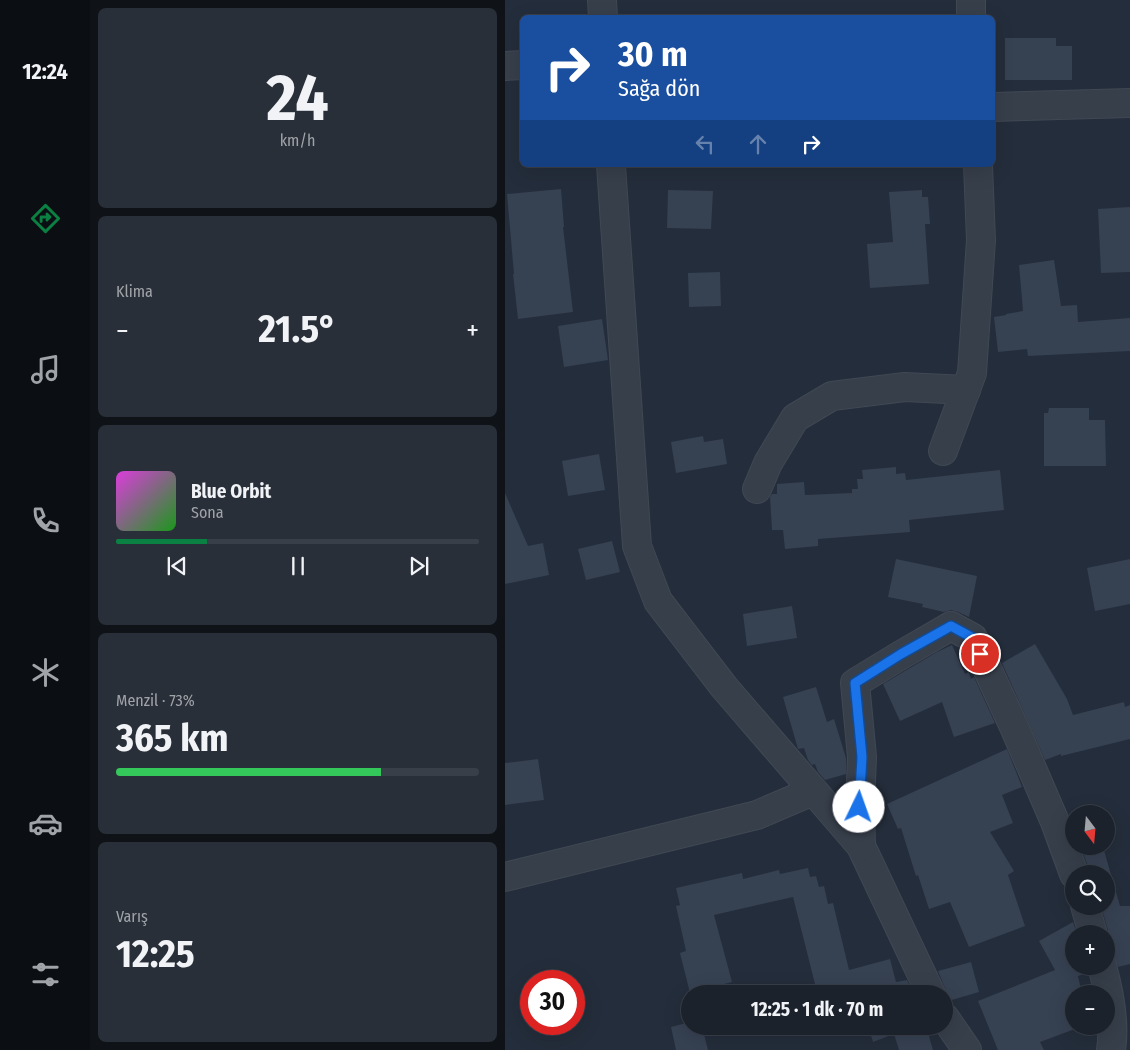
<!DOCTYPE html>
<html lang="tr">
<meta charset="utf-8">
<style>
:root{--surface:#1b222c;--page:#282f38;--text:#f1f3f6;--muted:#a0a4a9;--line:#393f48;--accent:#0b8043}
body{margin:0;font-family:"Fira Sans Condensed",sans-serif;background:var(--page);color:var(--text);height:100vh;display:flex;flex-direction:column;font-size:19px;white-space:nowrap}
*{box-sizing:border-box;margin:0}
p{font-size:16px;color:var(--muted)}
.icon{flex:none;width:28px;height:28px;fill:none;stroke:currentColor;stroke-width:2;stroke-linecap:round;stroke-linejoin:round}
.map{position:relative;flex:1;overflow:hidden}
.sheet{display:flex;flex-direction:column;gap:8px;padding:8px;background:#0f1318;width:415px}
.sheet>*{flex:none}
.top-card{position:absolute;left:15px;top:15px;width:475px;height:152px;border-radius:8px;box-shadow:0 5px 20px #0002,0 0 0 1px var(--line);background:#1a4fa0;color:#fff;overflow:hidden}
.needle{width:32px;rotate:164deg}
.controls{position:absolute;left:560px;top:805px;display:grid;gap:10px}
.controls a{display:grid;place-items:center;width:50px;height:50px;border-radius:50%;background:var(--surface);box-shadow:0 5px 20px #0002,0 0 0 1px var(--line);font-size:25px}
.speed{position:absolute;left:15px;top:970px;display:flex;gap:10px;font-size:25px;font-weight:700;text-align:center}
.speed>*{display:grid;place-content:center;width:65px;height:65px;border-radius:50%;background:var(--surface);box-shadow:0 5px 20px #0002,0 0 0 1px var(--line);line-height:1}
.speed .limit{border:8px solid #d22;background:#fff;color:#111}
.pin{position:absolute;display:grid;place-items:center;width:42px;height:42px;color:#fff;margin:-21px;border:2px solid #fff;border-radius:50%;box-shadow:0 1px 5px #0007}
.me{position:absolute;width:55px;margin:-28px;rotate:3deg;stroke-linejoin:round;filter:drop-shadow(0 0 4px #0008)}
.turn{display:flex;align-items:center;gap:18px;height:105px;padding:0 15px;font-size:22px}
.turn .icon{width:65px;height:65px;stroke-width:2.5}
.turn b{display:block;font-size:35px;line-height:42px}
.lanes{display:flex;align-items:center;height:48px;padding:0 15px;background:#0003;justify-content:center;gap:25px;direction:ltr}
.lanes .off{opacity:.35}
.big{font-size:38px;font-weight:700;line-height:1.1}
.sheet .tile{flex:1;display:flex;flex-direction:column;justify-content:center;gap:8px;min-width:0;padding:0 18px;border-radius:8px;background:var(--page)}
.sheet .dial{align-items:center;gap:0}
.dial b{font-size:65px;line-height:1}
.song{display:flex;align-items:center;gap:15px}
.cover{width:60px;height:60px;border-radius:8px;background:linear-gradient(135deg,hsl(300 70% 55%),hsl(120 70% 35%))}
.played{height:5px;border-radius:2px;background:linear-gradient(90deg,var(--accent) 25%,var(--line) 25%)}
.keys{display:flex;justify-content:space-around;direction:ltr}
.heat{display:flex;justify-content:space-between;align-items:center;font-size:28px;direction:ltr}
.charge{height:8px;border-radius:4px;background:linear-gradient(90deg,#34c759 73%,var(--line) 0)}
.trip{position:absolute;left:176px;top:985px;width:272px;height:50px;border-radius:25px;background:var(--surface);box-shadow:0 5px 20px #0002,0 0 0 1px var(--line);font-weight:700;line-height:50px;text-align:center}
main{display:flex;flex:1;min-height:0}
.tabs{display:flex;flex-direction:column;width:90px;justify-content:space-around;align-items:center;background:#0b0e12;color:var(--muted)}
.tabs .icon{width:35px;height:35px}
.tabs .current{color:var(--accent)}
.tabs b{font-size:22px;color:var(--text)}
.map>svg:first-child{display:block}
.building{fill:#364152}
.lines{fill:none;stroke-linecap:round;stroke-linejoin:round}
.minor-casing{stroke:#404854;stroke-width:30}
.minor{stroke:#373f4b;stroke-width:28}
.route-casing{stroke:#114b97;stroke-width:12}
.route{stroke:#1a73e8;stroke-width:9}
</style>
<main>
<nav class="tabs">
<b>12:24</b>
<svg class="icon current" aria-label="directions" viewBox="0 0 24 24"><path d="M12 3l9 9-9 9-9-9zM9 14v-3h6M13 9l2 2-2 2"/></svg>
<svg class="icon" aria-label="music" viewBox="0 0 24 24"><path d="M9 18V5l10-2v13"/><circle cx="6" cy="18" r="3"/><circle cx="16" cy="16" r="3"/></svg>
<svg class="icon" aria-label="phone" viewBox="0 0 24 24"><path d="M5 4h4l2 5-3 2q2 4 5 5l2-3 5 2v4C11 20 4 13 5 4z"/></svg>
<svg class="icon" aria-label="climate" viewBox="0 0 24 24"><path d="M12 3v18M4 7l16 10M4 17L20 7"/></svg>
<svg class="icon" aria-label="car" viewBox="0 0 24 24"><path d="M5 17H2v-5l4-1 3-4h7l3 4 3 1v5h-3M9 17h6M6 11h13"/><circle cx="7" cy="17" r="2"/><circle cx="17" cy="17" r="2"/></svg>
<svg class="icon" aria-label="filters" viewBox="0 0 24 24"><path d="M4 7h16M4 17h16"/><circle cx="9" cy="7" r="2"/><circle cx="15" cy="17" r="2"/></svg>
</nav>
<section class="sheet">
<div class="tile dial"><b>24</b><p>km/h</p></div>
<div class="tile"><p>Klima</p>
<div class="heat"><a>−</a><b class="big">21.5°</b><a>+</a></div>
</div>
<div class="tile">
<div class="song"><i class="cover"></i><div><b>Blue Orbit</b><p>Sona</p></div></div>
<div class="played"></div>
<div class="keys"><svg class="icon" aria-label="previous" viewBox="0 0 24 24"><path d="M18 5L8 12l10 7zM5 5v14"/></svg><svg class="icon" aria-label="pause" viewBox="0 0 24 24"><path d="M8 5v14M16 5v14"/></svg><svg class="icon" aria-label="next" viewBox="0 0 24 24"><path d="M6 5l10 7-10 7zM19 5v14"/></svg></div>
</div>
<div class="tile"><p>Menzil · 73%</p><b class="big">365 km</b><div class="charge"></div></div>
<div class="tile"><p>Varış</p><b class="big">12:25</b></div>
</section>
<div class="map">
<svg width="625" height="1050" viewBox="0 0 625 1050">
<rect width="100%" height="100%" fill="#242d3b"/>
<g class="building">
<path d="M500,38H551V46H567V80H500Z"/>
<path d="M56,189L59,227H58L68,312L13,319L8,274H9L2,194Z"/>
<path d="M163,190L208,191L206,229L162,228Z"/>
<path d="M417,190V197H423L425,224H420L424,284L365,288L362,244L388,242L384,192Z"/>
<path d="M625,207V272L596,273L593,209Z"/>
<path d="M549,260L556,306L572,305L573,322L625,318V351L523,356L522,349L493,352L489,317L501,315V314L518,311L514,265Z"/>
<path d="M215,272L216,306L184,307L183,273Z"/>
<path d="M97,319L103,360L59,367L53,326Z"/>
<path d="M544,408H584V420H600L601,466H539V413H543Z"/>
<path d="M198,436L199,442L218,439L222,464L171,473L166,442Z"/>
<path d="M94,454L100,490L63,496L57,461Z"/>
<path d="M391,467V474L400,473L401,480L495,470L499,510L404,520L405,532L313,539V546L280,549L278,530H267L265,497L267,494H272V484L299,482L300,495L347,493V489H353L352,479H358L357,470Z"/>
<path d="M0,493L23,546L38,543L44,575L0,584Z"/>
<path d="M107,541L115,572L81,580L73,549Z"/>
<path d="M391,559L472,576L464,617L453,612L446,610L439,612L417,607L418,604L383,597Z"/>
<path d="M625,559V604L590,611L582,568Z"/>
<path d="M287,606L292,638L242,646L238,614Z"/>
<path d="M530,644L562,699L568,715L619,702L620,707L625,705V739L556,756V754L540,760L497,663Z"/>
<path d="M447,645L460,674L464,672L466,679L469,677L490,723L449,737L437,702L395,721L378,684L432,652Z"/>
<path d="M311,687L322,722L329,719L341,758V774L320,780L313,772L310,764L307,765L303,760L299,748L293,749L278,697Z"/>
<path d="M502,749L517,787L497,795L508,823L485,832L509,871L503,875L520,926L464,947L445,902L424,909L413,875L411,876L396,828L393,829L382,804Z"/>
<path d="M33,759L39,800L0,805V763Z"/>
<path d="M598,847L615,906H625V964L613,967L608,955L601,951L603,930L596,906H601V874H584V869L578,853Z"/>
<path d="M303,868L305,877L311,876L314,887L319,886L323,904L328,903L344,970L385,959L391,982L402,980L409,994H310L307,985L310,984L288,897L209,915L227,982L185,993L175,953L181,951L171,906L175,905L171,888L237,873L238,879L274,870L275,874Z"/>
<path d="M568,922L572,934H569V966H582L583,973L573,976L577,994H569V1026H578L535,1042L539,1050H493L473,1001L550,970L534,941Z"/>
<path d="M466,962L474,992L440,1002L442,995L440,988L433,971Z"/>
<path d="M185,1022V1026H197L203,1050H171L166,1027Z"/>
<path d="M363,1026H421L428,1050H394L389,1034L368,1042Z"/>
</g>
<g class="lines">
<defs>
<g id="minor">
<path d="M97,0L98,18"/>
<path d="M466,0V18"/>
<path d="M0,66L18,65"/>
<path d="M488,107L625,103"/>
<path d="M106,165L132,546L153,601L219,687L356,846L426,994"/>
<path d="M438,451L467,373L476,240L473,165"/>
<path d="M252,489L263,463L290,418L327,396L400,387L461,390"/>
<path d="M356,846L355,807L357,757L350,683L396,655L446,626L468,638L510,729L550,822L569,874"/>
<path d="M0,877L252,815L308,791"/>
<path d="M580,906L588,934"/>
<path d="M597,966C604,991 610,1025 606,1050"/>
<path d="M440,1018L462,1050"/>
</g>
</defs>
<use href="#minor" class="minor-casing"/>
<use href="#minor" class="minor"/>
</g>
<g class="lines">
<defs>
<path id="route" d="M354,807L357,757L350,683L396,654L446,626L468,638L475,654"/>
</defs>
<use href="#route" class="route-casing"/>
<use href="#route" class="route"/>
</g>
</svg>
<div class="controls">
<a><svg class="needle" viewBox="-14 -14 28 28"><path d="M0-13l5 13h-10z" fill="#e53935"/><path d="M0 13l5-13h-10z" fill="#a0a4a9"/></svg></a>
<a><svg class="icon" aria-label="search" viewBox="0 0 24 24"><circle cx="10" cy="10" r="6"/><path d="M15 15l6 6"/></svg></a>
<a>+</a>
<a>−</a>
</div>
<div class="speed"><div class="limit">30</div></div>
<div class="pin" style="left:475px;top:654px;background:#d93025"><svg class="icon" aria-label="arrive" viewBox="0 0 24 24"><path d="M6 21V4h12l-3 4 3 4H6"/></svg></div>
<svg class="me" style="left:354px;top:807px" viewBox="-20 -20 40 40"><circle r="19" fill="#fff"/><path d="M0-13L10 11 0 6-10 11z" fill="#1a73e8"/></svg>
<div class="trip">12:25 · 1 dk · 70 m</div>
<div class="top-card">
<div class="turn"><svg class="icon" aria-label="right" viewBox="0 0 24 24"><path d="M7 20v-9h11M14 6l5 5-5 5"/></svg><div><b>30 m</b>Sağa dön</div></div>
<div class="lanes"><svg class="icon off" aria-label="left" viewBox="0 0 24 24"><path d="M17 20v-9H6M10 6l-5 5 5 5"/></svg><svg class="icon off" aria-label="ahead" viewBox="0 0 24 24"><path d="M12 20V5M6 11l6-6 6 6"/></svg><svg class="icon" aria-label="right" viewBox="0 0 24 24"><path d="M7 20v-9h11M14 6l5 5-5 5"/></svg></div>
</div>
</div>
</main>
